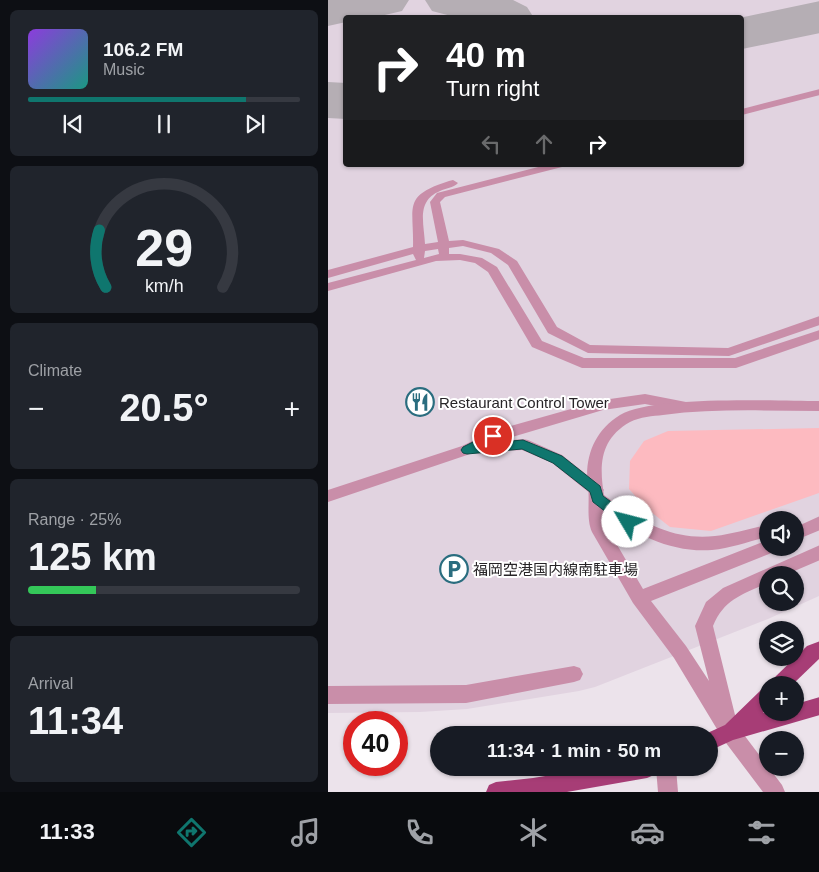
<!DOCTYPE html>
<meta charset="utf-8">
<style>
:root{--surface:#171b24;--page:#20242c;--text:#f1f3f6;--muted:#9ea1a6;--line:#363941;--accent:#0f766e}
body{margin:0;font-family:Helvetica,"Noto Sans JP",sans-serif;background:var(--page);color:var(--text);height:100vh;display:flex;flex-direction:column;font-size:19px;white-space:nowrap}
*{box-sizing:border-box;margin:0}
p{font-size:16px;color:var(--muted)}
.icon{flex:none;width:28px;height:28px;fill:none;stroke:currentColor;stroke-width:2;stroke-linecap:round;stroke-linejoin:round}
.map{position:relative;flex:1;overflow:hidden}
.details{display:flex;flex-direction:column;gap:10px;padding:10px;background:#0d0f14;width:328px}
.details>*{flex:none}
.top-card{position:absolute;left:15px;top:15px;width:401px;height:152px;border-radius:5px;box-shadow:0 1px 4px #0004;background:#202124;color:#fff;overflow:hidden}
.fabs{position:absolute;left:431px;top:511px;display:grid;gap:10px}
.fabs a{display:grid;place-items:center;width:45px;height:45px;border-radius:50%;background:var(--surface);box-shadow:0 1px 4px #0004;font-size:25px}
.speed{position:absolute;left:15px;top:711px;display:flex;gap:10px;font-size:25px;font-weight:700;text-align:center}
.speed>*{display:grid;place-content:center;width:65px;height:65px;border-radius:50%;background:var(--surface);box-shadow:0 1px 4px #0004;line-height:1}
.speed .limit{border:8px solid #d22;background:#fff;color:#111}
.pin{position:absolute;display:grid;place-items:center;width:42px;height:42px;color:#fff;margin:-21px;border:2px solid #fff;border-radius:50%;box-shadow:0 1px 5px #0007}
.me{position:absolute;width:55px;margin:-28px;rotate:307deg;stroke-linejoin:round;filter:drop-shadow(0 0 4px #0008)}
.turn{display:flex;align-items:center;gap:18px;height:105px;padding:0 20px;font-size:22px}
.turn .icon{width:65px;height:65px;stroke-width:2.5}
.turn b{display:block;font-size:35px;line-height:42px}
.lanes{display:flex;align-items:center;height:48px;padding:0 20px;background:#0003;justify-content:center;gap:25px;direction:ltr}
.lanes .off{opacity:.35}
.big{font-size:38px;font-weight:700;line-height:1.1}
.details .widget{flex:1;display:flex;flex-direction:column;justify-content:center;gap:8px;min-width:0;padding:0 18px;border-radius:8px;background:var(--page)}
.details .dial{align-items:center;gap:0}
.dial svg{height:130px;overflow:visible;fill:none;stroke:var(--line);stroke-width:7;stroke-linecap:round;text-anchor:middle}
.dial text{fill:var(--text);stroke:none}
.song{display:flex;align-items:center;gap:15px}
.cover{width:60px;height:60px;border-radius:8px;background:linear-gradient(135deg,hsl(270 70% 55%),hsl(170 70% 35%))}
.played{height:5px;border-radius:2px;background:linear-gradient(90deg,var(--accent) 80%,var(--line) 80%)}
.keys{display:flex;justify-content:space-around;direction:ltr}
.heat{display:flex;justify-content:space-between;align-items:center;font-size:28px;direction:ltr}
.charge{height:8px;border-radius:4px;background:linear-gradient(90deg,#34c759 25%,var(--line) 0)}
.trip{position:absolute;left:102px;top:726px;width:288px;height:50px;border-radius:25px;background:var(--surface);box-shadow:0 1px 4px #0004;font-weight:700;line-height:50px;text-align:center}
.tab-bar{display:flex;height:80px;justify-content:space-around;align-items:center;background:#090b0e;color:var(--muted)}
.tab-bar .icon{width:35px;height:35px}
.tab-bar .active{color:var(--accent)}
.tab-bar b{font-size:22px;color:var(--text)}
main{display:flex;flex:1;min-height:0}
.map>svg:first-child{display:block}
.built{fill:#e1d3e0;fill-rule:evenodd}
.green{fill:#fdbac0}
.lines{fill:none;stroke-linecap:round;stroke-linejoin:round}
.taxiway{fill:#b5aeb4;fill-rule:evenodd}
.service{fill:#c98ea9;fill-rule:evenodd}
.minor{fill:#c98ea9;fill-rule:evenodd}
.tertiary{fill:#c98ea9;fill-rule:evenodd}
.primary{fill:#a73d76;fill-rule:evenodd}
.route{fill:#0f766e;stroke:#0a4d48}
.labels{text-anchor:middle;dominant-baseline:central;stroke-width:4;stroke-linejoin:round;paint-order:stroke}
.poi-label{font-size:15px;fill:#272427;stroke:#fff;text-anchor:start}
</style>
<main>
<section class="details">
<div class="widget">
<div class="song"><i class="cover"></i><div><b>106.2 FM</b><p>Music</p></div></div>
<div class="played"></div>
<div class="keys"><svg class="icon" aria-label="previous" viewBox="0 0 24 24"><path d="M18 5L8 12l10 7zM5 5v14"/></svg><svg class="icon" aria-label="pause" viewBox="0 0 24 24"><path d="M8 5v14M16 5v14"/></svg><svg class="icon" aria-label="next" viewBox="0 0 24 24"><path d="M6 5l10 7-10 7zM19 5v14"/></svg></div>
</div>
<div class="widget dial"><svg viewBox="0 0 100 80">
<path d="M14 69A42 42 0 1 1 86 69"/>
<path d="M14 69A42 42 0 0 1 10 34" stroke="#0f766e"/>
<text x="50" y="56" font-size="32" font-weight="700">29</text>
<text x="50" y="72" font-size="11">km/h</text>
</svg></div>
<div class="widget"><p>Climate</p>
<div class="heat"><a>−</a><b class="big">20.5°</b><a>+</a></div>
</div>
<div class="widget"><p>Range · 25%</p><b class="big">125 km</b><div class="charge"></div></div>
<div class="widget"><p>Arrival</p><b class="big">11:34</b></div>
</section>
<div class="map">
<svg width="492" height="792" viewBox="0 0 492 792">
<rect width="100%" height="100%" fill="#ece3eb"/>
<path class="built" d="M0,0H491V596L440,619L267,687L251,691L139,709L92,712L0,713ZM18,18H414V165H18ZM440,520H468V548H440ZM440,575H468V602H440Z"/>
<path class="green" d="M491,428V493L383,531L342,527L318,508L301,489L302,461L316,441L340,431Z"/>
<g class="lines">
<g class="taxiway">
<path d="M0,0H81L74,11L44,18H18V22L0,26Z"/>
<path d="M97,0H185L199,7L206,18H131L104,11Z"/>
<path d="M492,1V33L414,49V18H411Z"/>
<path d="M0,82L18,83V119L0,118Z"/>
</g>
<g class="service">
<path d="M492,89V95L414,115V109Z"/>
<path d="M218,165H235L234,167L117,197L112,202L121,241L135,240L171,249L189,261L229,327L262,345L400,348L492,316V325L401,356L260,353L220,333L180,265L163,253L135,246L121,248V254H132L154,258L169,267L214,341L256,358H407L492,330V339L408,368H254L204,347L160,272L147,263L132,260L108,261L0,291V283L88,260L85,254L0,278V270L85,247C86,206 74,196 121,181L125,180L130,183C125,188 118,188 112,191C88,201 96,223 97,244L110,242L102,202L109,193ZM110,249L111,254L96,258L97,251Z"/>
<path d="M317,394L358,402L363,403L365,407L363,411L358,412L317,404L275,410L167,442L195,439L200,440L234,455L273,486L276,490L273,494L268,496L263,494L224,463L194,450L145,453L0,502V490L134,446L165,431L275,400Z"/>
<path d="M246,666L252,668L255,674L252,680L246,682L138,703L0,704V686L138,685Z"/>
</g>
<path class="minor" d="M328,768H348L350,792H330Z"/>
<g class="tertiary">
<path d="M492,401V411C440,411 387,408 335,415C325,416 312,417 302,422C272,439 271,465 276,495C309,520 344,541 387,536C405,534 422,528 440,525V537C421,541 403,548 384,550C344,553 309,535 277,513L278,526L315,589L440,540V548H448L446,552L323,601L358,646L381,681L367,626L378,602L395,588L492,545V560L457,575H440V583C415,594 396,599 385,626L408,719L407,723L454,785L457,792H435L395,739L346,658L305,603L264,532C258,519 262,500 260,487C256,458 266,431 292,415C326,395 447,401 492,401Z"/>
<path d="M492,516V530L468,540V527Z"/>
</g>
<g class="primary">
<path d="M492,641V658L464,685H442L445,679L479,646Z"/>
<path d="M440,687V708L435,713L468,712V704L492,697V715L405,740L381,751V735H375L397,725L433,690Z"/>
<path d="M266,768H329L326,775L319,778L239,792H158L161,785L168,782L205,778Z"/>
</g>
</g>
<path class="route" d="M165,432L171,436L162,443L195,440L234,456L272,486L275,496L305,518L307,522L305,526L300,527L296,526L265,502L262,492L225,463L194,449L139,454L135,453L133,450L135,447Z"/>
<defs>
<symbol id="restaurant-ring" viewBox="-11 -11 22 22"><circle r="9.5" fill="#fff" stroke="#2a6d7f" stroke-width="1.5"/><path d="M-5-6h1v4h1v-4h1v4h1v-4h1v5L-1.5 .5V6h-2V.5L-5-1ZM5-6V6H3V1.5H1.5Q1.5-4 5-6Z" fill="#2a6d7f"/></symbol>
<symbol id="parking-ring" viewBox="-11 -11 22 22"><circle r="9.5" fill="#fff" stroke="#2a6d7f" stroke-width="1.5"/><path d="M-3.5-5.5H1a3.5 3.5 0 0 1 0 7H-1V5.5H-3.5ZM-1-3.4V-.6H.8a1.4 1.4 0 0 0 0-2.8Z" fill="#2a6d7f"/></symbol>
</defs>
<g fill-rule="evenodd">
<use href="#restaurant-ring" x="76" y="386" width="32" height="32"/>
<use href="#parking-ring" x="110" y="553" width="32" height="32"/>
</g>
<g class="labels">
<g class="poi-label">
<text x="111" y="402">Restaurant Control Tower</text>
<text x="145" y="569">福岡空港国内線南駐車場</text>
</g>
</g>
</svg>
<div class="fabs">
<a><svg class="icon" aria-label="sound" viewBox="0 0 24 24"><path d="M4 9h4l5-4v14l-5-4H4zM17 9q2 3 0 6"/></svg></a>
<a><svg class="icon" aria-label="search" viewBox="0 0 24 24"><circle cx="10" cy="10" r="6"/><path d="M15 15l6 6"/></svg></a>
<a><svg class="icon" aria-label="layers" viewBox="0 0 24 24"><path d="M12 4l9 5-9 5-9-5zM3 14l9 5 9-5"/></svg></a>
<a>+</a>
<a>−</a>
</div>
<div class="speed"><div class="limit">40</div></div>
<div class="pin" style="left:165px;top:436px;background:#d93025"><svg class="icon" aria-label="arrive" viewBox="0 0 24 24"><path d="M6 21V4h12l-3 4 3 4H6"/></svg></div>
<svg class="me" style="left:300px;top:522px" viewBox="-20 -20 40 40"><circle r="19" fill="#fff"/><path d="M0-13L10 11 0 6-10 11z" fill="#0f766e"/></svg>
<div class="trip">11:34 · 1 min · 50 m</div>
<div class="top-card">
<div class="turn"><svg class="icon" aria-label="right" viewBox="0 0 24 24"><path d="M7 20v-9h11M14 6l5 5-5 5"/></svg><div><b>40 m</b>Turn right</div></div>
<div class="lanes"><svg class="icon off" aria-label="left" viewBox="0 0 24 24"><path d="M17 20v-9H6M10 6l-5 5 5 5"/></svg><svg class="icon off" aria-label="ahead" viewBox="0 0 24 24"><path d="M12 20V5M6 11l6-6 6 6"/></svg><svg class="icon" aria-label="right" viewBox="0 0 24 24"><path d="M7 20v-9h11M14 6l5 5-5 5"/></svg></div>
</div>
</div>
</main>
<nav class="tab-bar">
<b>11:33</b>
<svg class="icon active" aria-label="directions" viewBox="0 0 24 24"><path d="M12 3l9 9-9 9-9-9zM9 14v-3h6M13 9l2 2-2 2"/></svg>
<svg class="icon" aria-label="music" viewBox="0 0 24 24"><path d="M9 18V5l10-2v13"/><circle cx="6" cy="18" r="3"/><circle cx="16" cy="16" r="3"/></svg>
<svg class="icon" aria-label="phone" viewBox="0 0 24 24"><path d="M5 4h4l2 5-3 2q2 4 5 5l2-3 5 2v4C11 20 4 13 5 4z"/></svg>
<svg class="icon" aria-label="climate" viewBox="0 0 24 24"><path d="M12 3v18M4 7l16 10M4 17L20 7"/></svg>
<svg class="icon" aria-label="car" viewBox="0 0 24 24"><path d="M5 17H2v-5l4-1 3-4h7l3 4 3 1v5h-3M9 17h6M6 11h13"/><circle cx="7" cy="17" r="2"/><circle cx="17" cy="17" r="2"/></svg>
<svg class="icon" aria-label="filters" viewBox="0 0 24 24"><path d="M4 7h16M4 17h16"/><circle cx="9" cy="7" r="2"/><circle cx="15" cy="17" r="2"/></svg>
</nav>
